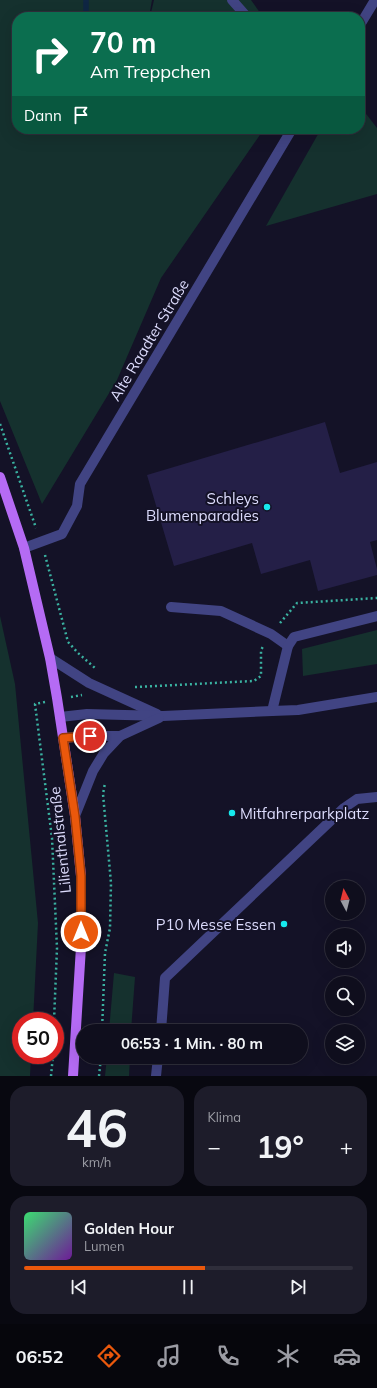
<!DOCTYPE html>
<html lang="de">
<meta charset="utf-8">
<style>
:root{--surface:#0f0e1d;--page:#1d1c2a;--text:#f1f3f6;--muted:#9b9ca4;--line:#2f2e3b;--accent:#ea580c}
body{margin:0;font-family:Mulish,sans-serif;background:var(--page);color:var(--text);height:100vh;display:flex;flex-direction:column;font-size:15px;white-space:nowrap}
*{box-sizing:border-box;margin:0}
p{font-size:13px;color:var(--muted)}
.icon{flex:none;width:22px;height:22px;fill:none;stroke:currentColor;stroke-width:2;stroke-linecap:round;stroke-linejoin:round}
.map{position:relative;height:1076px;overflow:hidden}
.sheet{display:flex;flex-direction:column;gap:10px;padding:10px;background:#080810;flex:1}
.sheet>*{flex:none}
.top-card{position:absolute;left:12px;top:12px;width:353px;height:122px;border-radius:16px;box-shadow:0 4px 16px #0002,0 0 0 1px var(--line);background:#0b6e4f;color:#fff;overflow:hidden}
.needle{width:26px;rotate:353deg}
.fabs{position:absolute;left:325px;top:880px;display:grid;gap:8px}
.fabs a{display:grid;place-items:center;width:40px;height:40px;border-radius:50%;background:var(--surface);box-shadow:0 4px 16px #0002,0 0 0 1px var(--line);font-size:20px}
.speed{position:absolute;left:12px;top:1012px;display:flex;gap:8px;font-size:20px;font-weight:700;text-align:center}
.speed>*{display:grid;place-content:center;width:52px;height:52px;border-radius:50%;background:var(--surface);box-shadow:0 4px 16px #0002,0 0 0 1px var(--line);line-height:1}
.speed .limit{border:6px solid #d22;background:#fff;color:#111}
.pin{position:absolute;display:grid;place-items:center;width:34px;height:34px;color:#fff;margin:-17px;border:2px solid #fff;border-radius:50%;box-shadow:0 1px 4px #0007}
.me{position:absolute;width:44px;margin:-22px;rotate:0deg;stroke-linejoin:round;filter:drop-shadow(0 0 3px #0008)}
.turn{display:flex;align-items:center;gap:14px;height:84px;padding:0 12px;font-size:18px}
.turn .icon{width:52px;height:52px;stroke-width:2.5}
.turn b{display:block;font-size:28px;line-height:34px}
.then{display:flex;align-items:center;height:38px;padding:0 12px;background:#0003;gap:8px;font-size:15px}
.big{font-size:30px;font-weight:700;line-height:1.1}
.sheet .widget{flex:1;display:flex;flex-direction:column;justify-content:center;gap:6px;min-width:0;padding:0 14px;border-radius:16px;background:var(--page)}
.sheet .dial{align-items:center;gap:0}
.dial b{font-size:52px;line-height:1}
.song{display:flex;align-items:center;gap:12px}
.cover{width:48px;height:48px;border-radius:6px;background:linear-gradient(135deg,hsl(140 70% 55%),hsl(280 70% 35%))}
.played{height:4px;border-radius:2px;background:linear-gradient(90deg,var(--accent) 55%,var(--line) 55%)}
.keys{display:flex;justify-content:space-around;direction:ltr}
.heat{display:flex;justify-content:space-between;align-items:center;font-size:22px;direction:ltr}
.sheet .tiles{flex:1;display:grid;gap:10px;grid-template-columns:1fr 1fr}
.widget:last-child{grid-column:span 2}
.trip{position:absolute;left:76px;top:1024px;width:232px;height:40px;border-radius:20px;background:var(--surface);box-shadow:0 4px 16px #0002,0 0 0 1px var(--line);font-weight:700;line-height:40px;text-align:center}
.tab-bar{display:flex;height:64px;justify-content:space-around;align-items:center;background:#06060c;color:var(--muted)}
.tab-bar .icon{width:28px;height:28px}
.tab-bar .on{color:var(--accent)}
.tab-bar b{font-size:18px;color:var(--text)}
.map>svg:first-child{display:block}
.green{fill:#15312e}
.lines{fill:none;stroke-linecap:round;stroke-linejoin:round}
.stream{stroke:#0f2643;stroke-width:5.5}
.building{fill:#241f47}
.path{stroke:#3ab2a1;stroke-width:2.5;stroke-dasharray:2 3;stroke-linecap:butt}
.minor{stroke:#414483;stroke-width:10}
.major{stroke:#b56bf4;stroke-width:10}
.route-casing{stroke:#983908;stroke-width:10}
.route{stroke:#ea580c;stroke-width:7}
.poi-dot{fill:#16e9ed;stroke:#141227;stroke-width:1.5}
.labels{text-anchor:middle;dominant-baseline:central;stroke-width:4;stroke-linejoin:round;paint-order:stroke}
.street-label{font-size:15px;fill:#dcdbfc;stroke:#141227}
.poi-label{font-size:15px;fill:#dcdbfc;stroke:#141227;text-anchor:end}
</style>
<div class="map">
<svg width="377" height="1076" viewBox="0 0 377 1076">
<rect width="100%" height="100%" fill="#141227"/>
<g class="green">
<path d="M0,0H152L149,17H17V129H264L161,278L117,380L42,504L0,401Z"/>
<path d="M154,0H251L263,17H150Z"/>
<path d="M360,106L377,128V194L266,226L321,129H360Z"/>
<path d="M0,616L15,684L38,923L33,1021H21V1055H31L30,1076H0Z"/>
<path d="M377,630V664L303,676L302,649Z"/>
<path d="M114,973L135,977L131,1031H109Z"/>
<path d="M107,1057H130L129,1076H105Z"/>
</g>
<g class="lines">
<path class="stream" d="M86,0V17"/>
</g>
<path class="building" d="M325,422L340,473L377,462V540L370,542L377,569V575L318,591L310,560L261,574L252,543L174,566L147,475Z"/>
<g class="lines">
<g class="path">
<path d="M0,424L36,528"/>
<path d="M45,555L68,642L78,653L95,668"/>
<path d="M280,623L297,603L377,598"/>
<path d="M135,687L254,681L261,676V650L264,645"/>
<path d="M71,697L82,695"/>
<path d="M45,702L35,704L52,838L57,948L54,1021"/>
<path d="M102,1031L105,953L110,928L111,883L103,794L105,783"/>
<path d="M51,1076L53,1055"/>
<path d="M99,1076L101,1057"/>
</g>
<g class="minor">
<path d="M232,0L247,17"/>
<path d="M360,25L375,0"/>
<path d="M24,548L62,534L77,506L80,484L292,129"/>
<path d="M171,607L221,611L271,634L288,646"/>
<path d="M50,658L89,683L157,714"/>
<path d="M272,711L288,646L294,637L377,616"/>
<path d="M60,717L87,714L163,716L272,711L298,710L377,697"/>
<path d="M63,738L90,736H120"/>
<path d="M75,816L93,771L104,753L120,736L159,718"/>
<path d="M161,1031L165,978L344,808L357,799L377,797"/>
<path d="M156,1076L158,1057"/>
</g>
<path class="major" d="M0,477L24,548L50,658L57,698L75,816L81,876V947L73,1076"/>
</g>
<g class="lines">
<defs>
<path id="route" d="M81,932V876L75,816L63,738L90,736"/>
</defs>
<use href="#route" class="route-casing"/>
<use href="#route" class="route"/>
</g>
<g class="poi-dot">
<circle cx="267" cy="507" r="4"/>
<circle cx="232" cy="813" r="4"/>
<circle cx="284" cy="924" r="4"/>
</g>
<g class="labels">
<g class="street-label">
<text transform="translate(149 340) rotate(-59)">Alte Raadter Straße</text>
<text transform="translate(60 840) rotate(-96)">Lilienthalstraße</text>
</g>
<g class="poi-label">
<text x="259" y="498">Schleys<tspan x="259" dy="17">Blumenparadies</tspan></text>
<text x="240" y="813" text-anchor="start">Mitfahrerparkplatz</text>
<text x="276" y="924">P10 Messe Essen</text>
</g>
</g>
</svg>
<div class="fabs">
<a><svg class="needle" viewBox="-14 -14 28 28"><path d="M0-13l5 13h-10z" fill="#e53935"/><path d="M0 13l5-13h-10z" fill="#9b9ca4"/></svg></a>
<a><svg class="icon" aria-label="sound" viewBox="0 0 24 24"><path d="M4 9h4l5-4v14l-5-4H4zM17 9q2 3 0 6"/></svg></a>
<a><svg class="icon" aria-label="search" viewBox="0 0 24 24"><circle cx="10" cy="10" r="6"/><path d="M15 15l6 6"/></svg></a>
<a><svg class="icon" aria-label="layers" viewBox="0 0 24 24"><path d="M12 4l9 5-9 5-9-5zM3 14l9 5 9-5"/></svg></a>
</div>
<div class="speed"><div class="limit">50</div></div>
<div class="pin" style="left:90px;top:736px;background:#d93025"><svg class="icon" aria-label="arrive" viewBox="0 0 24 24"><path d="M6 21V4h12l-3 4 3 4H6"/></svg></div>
<svg class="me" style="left:81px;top:932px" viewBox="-20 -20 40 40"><circle r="17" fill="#ea580c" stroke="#fff" stroke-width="3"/><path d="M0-11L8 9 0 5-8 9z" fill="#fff"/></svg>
<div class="trip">06:53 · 1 Min. · 80 m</div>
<div class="top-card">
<div class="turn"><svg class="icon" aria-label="right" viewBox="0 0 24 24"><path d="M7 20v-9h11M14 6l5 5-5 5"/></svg><div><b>70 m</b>Am Treppchen</div></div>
<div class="then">Dann<svg class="icon" aria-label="arrive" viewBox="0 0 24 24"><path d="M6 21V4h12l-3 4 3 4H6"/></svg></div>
</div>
</div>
<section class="sheet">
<div class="tiles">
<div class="widget dial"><b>46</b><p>km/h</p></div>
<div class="widget"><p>Klima</p>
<div class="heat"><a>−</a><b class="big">19°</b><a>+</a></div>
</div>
<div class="widget">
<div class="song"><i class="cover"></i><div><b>Golden Hour</b><p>Lumen</p></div></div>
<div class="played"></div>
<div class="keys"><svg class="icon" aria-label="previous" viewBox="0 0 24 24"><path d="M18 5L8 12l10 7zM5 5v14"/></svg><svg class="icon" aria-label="pause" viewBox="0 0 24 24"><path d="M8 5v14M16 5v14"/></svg><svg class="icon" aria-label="next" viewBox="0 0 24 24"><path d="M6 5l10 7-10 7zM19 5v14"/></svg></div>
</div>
</div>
</section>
<nav class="tab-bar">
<b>06:52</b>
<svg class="icon on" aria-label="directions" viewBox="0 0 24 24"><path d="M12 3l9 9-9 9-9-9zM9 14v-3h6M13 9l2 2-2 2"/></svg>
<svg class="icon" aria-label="music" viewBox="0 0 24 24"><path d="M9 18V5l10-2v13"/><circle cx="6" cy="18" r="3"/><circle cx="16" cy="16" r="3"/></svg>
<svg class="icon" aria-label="phone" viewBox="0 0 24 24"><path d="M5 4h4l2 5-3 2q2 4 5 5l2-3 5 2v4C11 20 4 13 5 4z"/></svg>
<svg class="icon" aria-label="climate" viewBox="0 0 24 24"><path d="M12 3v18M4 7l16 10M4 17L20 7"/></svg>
<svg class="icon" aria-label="car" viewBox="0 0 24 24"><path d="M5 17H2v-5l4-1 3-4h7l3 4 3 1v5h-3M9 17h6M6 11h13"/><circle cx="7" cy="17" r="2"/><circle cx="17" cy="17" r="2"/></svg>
</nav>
